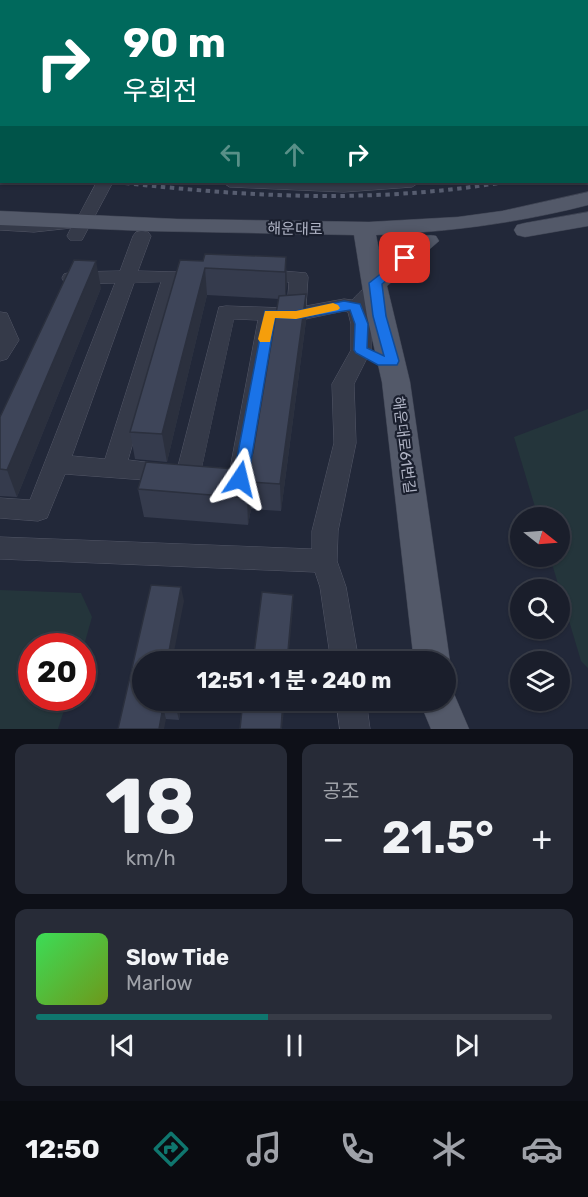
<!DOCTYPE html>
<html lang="ko">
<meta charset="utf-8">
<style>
:root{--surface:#1a1e2b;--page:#272b37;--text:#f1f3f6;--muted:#9fa2a9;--line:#383c47;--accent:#0f766e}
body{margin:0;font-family:Rubik,"Noto Sans KR",sans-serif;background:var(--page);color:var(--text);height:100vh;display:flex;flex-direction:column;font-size:22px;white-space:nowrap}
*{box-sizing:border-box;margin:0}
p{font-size:20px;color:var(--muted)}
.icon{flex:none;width:33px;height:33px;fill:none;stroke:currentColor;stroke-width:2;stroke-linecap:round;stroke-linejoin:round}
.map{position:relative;height:729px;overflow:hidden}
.side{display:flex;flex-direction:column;gap:15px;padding:15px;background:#0e1018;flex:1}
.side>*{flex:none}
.top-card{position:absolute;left:0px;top:0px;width:588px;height:183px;box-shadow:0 2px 4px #0004,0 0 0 2px var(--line);background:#00695c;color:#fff;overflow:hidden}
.needle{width:39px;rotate:107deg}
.controls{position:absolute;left:510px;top:507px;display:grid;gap:12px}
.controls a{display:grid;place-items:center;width:60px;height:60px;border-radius:50%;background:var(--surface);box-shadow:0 2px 4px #0004,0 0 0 2px var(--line);font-size:30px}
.speed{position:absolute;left:18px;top:633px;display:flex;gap:12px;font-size:30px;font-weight:700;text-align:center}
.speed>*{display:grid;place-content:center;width:78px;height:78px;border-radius:50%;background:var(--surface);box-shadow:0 2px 4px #0004,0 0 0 2px var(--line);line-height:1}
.speed .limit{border:9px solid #d22;background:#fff;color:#111}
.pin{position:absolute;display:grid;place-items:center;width:51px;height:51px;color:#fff;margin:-26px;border-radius:12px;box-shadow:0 3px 9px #0006}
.me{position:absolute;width:66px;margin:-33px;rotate:10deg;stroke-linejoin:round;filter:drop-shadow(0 0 4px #0008)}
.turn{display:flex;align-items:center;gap:21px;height:126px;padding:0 24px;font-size:27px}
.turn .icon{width:78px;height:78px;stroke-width:2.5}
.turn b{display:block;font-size:42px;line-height:51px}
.lanes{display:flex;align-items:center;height:57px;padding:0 24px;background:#0003;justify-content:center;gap:30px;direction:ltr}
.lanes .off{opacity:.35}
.big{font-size:45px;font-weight:700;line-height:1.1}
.side .widget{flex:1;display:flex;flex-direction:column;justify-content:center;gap:9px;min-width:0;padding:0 21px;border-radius:12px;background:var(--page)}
.side .dial{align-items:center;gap:0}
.dial b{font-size:78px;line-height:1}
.song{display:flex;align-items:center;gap:18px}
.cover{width:72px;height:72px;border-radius:9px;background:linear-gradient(135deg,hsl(130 70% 55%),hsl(80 70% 35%))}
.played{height:6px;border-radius:3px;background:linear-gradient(90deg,var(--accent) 45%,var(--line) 45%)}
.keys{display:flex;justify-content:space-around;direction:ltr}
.heat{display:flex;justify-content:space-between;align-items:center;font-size:33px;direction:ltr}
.side .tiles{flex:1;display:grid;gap:15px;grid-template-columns:1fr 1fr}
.widget:last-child{grid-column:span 2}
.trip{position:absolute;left:132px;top:651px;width:324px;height:60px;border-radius:30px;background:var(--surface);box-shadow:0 2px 4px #0004,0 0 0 2px var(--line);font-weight:700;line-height:60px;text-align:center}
.tabs{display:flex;height:96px;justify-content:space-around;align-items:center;background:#0a0c11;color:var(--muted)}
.tabs .icon{width:42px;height:42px}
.tabs .selected{color:var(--accent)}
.tabs b{font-size:27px;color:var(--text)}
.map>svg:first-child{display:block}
.green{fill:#24353b}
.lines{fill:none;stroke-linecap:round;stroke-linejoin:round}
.minor-casing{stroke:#535767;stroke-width:1}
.major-casing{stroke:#3e4352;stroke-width:1}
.minor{fill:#353a49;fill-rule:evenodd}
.major{fill:#535969;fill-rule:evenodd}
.rail{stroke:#575d70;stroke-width:4;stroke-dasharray:4.5 4.5;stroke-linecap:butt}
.wall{fill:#353b4d}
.shaded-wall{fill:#2b303e}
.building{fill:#3e4559;stroke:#2b303e;stroke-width:1.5}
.route{fill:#1a73e8;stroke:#114b97;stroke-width:1.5}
.slow{fill:#f59e0b}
.labels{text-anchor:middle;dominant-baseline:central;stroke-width:4.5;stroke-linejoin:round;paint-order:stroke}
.street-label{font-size:15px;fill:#b0b4c5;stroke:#1a1f2e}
</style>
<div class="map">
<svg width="588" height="729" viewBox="0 0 588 729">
<rect width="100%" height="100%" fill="#222839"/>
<g class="green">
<path d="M588,409V668L581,661L550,557L560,556V518L538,517L514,437Z"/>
<path d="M0,590L81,593L92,617L83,649L82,646H32V698H68L58,729H0Z"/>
</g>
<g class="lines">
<defs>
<g id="minor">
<rect x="167" y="0" width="12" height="2"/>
<path d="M289,0H301L302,2H290Z"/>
<path d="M588,7V16H586V8Z"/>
<rect x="0" y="80" width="2" height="8"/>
<path d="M588,139V149H586V140Z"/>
<path d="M97,182H113L82,240H70L67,236L71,228L34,232L0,230V220L34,222L68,219L75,222Z"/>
<path d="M222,182H420L412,187L344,192L230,187Z"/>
<path d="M142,231L148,232L151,236L138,271L179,272L181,276L128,460L178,466L219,307L226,306L287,308L289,282L252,279L250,275L252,271L259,269L306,273L308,277L306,306L344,299L352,300C361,291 369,280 383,284L386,288L366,308L371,324V350L354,384L356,443L338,531L337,561L346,587L359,662H331L320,587L315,572L0,559V537L312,549V531L334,443L332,384L351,350V324L348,312L344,311L296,321H278L252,479L248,486C234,490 191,488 179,480L172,482L65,474L47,518L38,521L0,518V498L30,500L115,283L71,284L64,282L62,278L64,274L71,272L120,271L133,236L136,232ZM161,282L105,459L72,456L134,283ZM234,319L258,320L230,469L202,467Z"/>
<path d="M0,312L7,313L19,340L7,359L0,361Z"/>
<path d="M336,700H366L370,729H340Z"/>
</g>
<g id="major">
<path d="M588,192V205C518,223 449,232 376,235L382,265C397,254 416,231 436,236L439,241L387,286L410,382L450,662L446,673V662H414L382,382L367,316L354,235L147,231L0,225V211L177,219L369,222L458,217L502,211Z"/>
<path d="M588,212V226L525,237L517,235L514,230L517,225L525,223Z"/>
<path d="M446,684L451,687L469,729H431L419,700H446Z"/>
</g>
</defs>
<use href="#minor" class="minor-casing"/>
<use href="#major" class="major-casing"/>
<use href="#minor" class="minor"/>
<use href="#major" class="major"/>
<path class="rail" d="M116,182C250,197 371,204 505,182"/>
</g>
<g class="wall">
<path d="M366,0H384V2H367Z"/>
<path d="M545,0H577L576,2H545Z"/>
<path d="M586,29L588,31V75H586Z"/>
<path d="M286,257V295L306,294V321L281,511L251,509L248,525L144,517L138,489L247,470L253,452L279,299L207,295L167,462L135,459L130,432L203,261Z"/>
<path d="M101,288L17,497L0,496V417Z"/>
<path d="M184,601L142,700H182L179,720L166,719L118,729Z"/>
</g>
<g class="shaded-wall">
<path d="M0,0H9L8,2H2V10L0,12Z"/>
<path d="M85,0H99V2H84Z"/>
<path d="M565,0H577L576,2H564Z"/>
<path d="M588,95V118L586,119V96Z"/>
<path d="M286,257L287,284L285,299V272Z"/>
<path d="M96,261L101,288L17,497L7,470Z"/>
<path d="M205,268L207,295L167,462L162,434Z"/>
<path d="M306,294V321L281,511L280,484Z"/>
<path d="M249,482L251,509L248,525L247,498Z"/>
<path d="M181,587L184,601L172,662H167Z"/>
<path d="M293,595V608L288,662H287Z"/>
<path d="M177,700H182L179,720L176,708Z"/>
<path d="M283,700H285L282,729H281Z"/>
<path d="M163,707L166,719L164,729H159Z"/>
</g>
<g class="building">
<path d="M68,0H85L84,2H67Z"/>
<path d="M145,0H155L156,2H145Z"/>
<path d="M213,0H239L238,2H212Z"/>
<path d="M464,0H478L479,2H465Z"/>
<path d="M586,29L588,31V50H586Z"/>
<path d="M586,82H588V95L586,96Z"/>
<path d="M205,254L286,257L285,272L205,268L162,434L130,432L180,260L203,261Z"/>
<path d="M74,260L96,261L7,470L0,469V417Z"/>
<path d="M306,294L280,484L249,482L247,498L138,489L146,462L247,470L253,452L279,296Z"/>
<path d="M151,585L181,587L167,662H142V700H177L176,708L163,707L159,729H118Z"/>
<path d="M262,592L293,595L287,662H253Z"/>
<path d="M243,700H283L281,729H240Z"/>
</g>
<path class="route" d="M405,255L411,258L410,261L382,284L386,316L399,361L397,365H378L356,353L354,350L355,324L350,310L296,319L275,318L248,479L246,483L240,485L235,483L233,479L265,311H296L344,301L360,304L368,324L367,348L384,356L373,316L369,283Z"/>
<path class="slow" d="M333,303L338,305L340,308L338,310L296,319L275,318L270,342H260L258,339L265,311H296Z"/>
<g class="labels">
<g class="street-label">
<text transform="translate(295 229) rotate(1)">해운대로</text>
<text transform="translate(404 445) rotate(83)">해운대로61번길</text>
</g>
</g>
</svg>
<div class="controls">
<a><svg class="needle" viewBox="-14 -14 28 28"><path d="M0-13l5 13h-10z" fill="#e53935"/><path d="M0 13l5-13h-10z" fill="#9fa2a9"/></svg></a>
<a><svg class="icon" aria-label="search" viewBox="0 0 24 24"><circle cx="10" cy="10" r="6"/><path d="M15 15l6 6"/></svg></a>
<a><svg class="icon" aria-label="layers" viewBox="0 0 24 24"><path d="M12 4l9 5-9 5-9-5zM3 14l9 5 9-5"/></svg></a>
</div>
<div class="speed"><div class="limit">20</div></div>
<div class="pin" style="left:405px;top:258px;background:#d93025"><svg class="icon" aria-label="arrive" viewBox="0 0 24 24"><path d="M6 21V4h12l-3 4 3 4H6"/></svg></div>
<svg class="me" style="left:240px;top:479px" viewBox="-20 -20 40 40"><path d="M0-17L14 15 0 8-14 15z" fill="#1a73e8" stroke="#fff" stroke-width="4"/></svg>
<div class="trip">12:51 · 1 분 · 240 m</div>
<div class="top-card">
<div class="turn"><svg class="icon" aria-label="right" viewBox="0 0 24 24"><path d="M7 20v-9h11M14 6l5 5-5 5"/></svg><div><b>90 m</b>우회전</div></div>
<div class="lanes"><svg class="icon off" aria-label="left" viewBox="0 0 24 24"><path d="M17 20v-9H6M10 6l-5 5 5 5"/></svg><svg class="icon off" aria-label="ahead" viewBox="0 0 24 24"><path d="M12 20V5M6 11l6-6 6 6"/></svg><svg class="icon" aria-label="right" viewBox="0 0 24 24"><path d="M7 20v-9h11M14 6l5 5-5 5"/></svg></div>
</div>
</div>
<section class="side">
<div class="tiles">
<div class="widget dial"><b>18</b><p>km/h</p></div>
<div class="widget"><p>공조</p>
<div class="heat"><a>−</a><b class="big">21.5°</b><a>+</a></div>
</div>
<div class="widget">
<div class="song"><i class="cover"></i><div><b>Slow Tide</b><p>Marlow</p></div></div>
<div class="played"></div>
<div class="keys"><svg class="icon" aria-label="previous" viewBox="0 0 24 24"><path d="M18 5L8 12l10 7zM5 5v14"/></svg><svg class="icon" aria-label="pause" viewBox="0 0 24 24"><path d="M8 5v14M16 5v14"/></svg><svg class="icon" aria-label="next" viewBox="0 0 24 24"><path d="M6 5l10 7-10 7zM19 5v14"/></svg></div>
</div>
</div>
</section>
<nav class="tabs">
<b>12:50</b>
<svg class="icon selected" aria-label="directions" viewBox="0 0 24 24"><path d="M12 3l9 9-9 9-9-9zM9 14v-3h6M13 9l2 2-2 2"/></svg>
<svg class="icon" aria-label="music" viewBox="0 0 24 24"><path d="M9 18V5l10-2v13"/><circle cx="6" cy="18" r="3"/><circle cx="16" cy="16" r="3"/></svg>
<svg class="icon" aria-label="phone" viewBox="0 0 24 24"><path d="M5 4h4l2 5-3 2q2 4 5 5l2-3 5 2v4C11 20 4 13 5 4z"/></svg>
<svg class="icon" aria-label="climate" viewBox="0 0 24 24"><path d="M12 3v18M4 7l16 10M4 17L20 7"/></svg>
<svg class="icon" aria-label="car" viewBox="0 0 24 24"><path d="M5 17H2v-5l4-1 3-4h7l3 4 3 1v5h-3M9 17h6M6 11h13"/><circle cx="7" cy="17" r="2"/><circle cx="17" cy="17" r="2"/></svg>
</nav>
